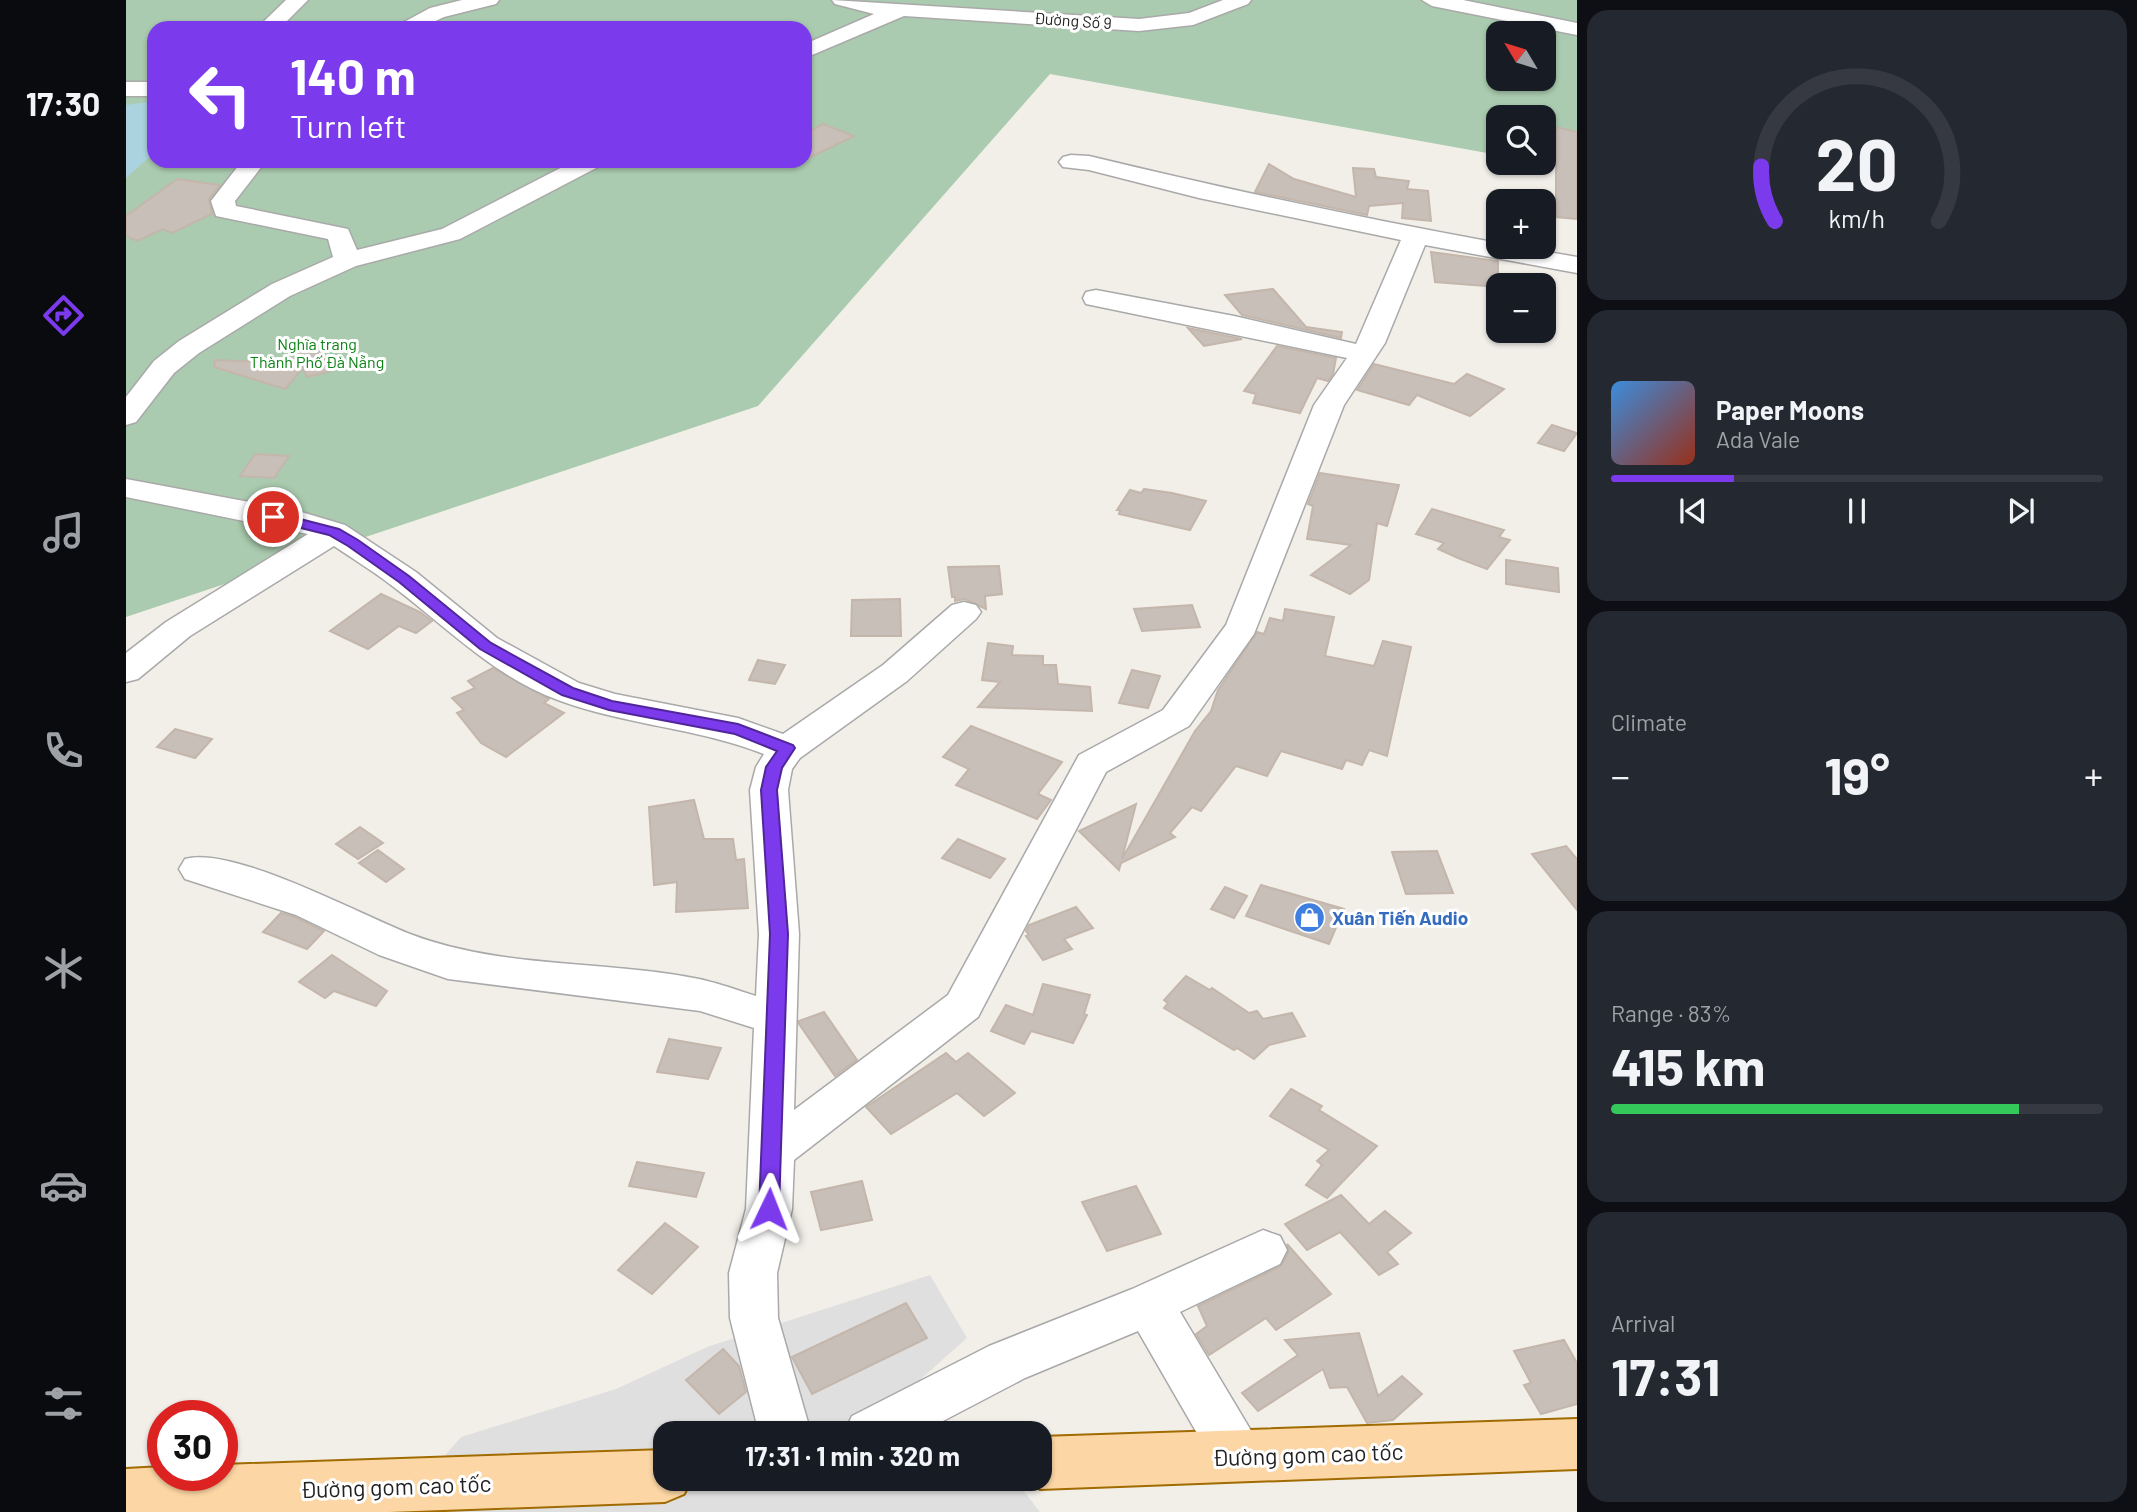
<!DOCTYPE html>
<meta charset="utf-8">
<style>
:root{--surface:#171b24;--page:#242831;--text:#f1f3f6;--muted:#9ea1a6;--line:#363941;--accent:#7c3aed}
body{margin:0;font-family:Barlow,sans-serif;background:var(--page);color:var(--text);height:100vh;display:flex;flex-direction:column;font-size:26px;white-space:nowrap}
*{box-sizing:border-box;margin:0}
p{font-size:23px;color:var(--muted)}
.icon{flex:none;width:38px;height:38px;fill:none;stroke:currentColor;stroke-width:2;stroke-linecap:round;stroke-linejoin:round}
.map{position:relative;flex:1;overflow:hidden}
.details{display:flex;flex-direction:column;gap:10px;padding:10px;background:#0d0f14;width:560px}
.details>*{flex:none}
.top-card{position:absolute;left:21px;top:21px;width:665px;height:147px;border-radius:21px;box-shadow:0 2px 5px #0004;background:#7c3aed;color:#fff;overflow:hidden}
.needle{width:46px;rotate:308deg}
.fabs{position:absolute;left:1360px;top:21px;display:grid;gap:14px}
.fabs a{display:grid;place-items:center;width:70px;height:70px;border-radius:14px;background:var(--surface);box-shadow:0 2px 5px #0004;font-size:35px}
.speed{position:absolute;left:21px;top:1400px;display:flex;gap:14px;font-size:35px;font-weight:700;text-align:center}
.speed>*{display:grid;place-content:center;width:91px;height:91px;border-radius:50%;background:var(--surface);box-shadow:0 2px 5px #0004;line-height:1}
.speed .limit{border:10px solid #d22;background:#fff;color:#111}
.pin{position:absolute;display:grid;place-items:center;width:60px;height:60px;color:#fff;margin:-30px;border:4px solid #fff;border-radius:50%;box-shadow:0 2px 7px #0007}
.me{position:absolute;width:77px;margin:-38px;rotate:2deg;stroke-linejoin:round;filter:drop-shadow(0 0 5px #0008)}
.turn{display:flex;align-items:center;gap:24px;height:147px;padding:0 28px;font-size:32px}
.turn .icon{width:91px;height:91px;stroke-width:2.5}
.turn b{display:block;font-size:49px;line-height:60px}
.big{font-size:52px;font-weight:700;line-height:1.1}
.details .widget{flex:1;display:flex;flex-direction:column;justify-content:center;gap:10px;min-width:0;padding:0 24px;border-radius:21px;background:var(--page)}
.details .dial{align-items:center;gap:0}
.dial svg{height:182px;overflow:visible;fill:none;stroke:var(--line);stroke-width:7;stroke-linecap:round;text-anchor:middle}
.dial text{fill:var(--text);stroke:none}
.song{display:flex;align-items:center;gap:21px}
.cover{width:84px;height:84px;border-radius:10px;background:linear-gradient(135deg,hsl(210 70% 55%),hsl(10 70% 35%))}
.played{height:7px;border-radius:4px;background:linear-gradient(90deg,var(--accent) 25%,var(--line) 25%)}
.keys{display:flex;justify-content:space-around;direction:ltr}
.heat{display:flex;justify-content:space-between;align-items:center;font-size:38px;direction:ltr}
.charge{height:10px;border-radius:5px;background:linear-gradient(90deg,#34c759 83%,var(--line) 0)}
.trip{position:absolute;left:527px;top:1421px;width:399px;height:70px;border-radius:21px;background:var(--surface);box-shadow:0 2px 5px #0004;font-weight:700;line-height:70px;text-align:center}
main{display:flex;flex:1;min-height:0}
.tabs{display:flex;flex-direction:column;width:126px;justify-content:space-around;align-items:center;background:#090b0e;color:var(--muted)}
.tabs .icon{width:49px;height:49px}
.tabs .active{color:var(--accent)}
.tabs b{font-size:32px;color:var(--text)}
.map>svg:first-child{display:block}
.residential{fill:#e0dfdf}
.cemetery{fill:#aacbaf;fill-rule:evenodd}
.water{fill:#aad3df}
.building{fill:#c7bfb8;stroke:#c4b6ab;stroke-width:2}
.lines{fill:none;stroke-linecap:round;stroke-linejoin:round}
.minor-casing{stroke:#a9a9a9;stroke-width:3}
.major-casing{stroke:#a06b00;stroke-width:4}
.minor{fill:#fff;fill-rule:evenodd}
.major{fill:#fcd6a4;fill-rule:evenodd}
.route{fill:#7c3aed;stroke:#51269a;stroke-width:2}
.labels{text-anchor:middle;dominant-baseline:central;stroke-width:6;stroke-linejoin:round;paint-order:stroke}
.far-street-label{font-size:16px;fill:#222;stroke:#fff}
.far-park-label{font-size:16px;fill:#0c8416;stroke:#fff}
.shop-label{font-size:19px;font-weight:bold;fill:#366cbe;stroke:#fff;text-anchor:start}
.near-street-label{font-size:23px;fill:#222;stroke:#fff}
</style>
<main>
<nav class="tabs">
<b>17:30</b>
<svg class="icon active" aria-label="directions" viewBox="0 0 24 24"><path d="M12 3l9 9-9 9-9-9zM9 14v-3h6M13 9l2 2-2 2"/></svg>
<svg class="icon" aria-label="music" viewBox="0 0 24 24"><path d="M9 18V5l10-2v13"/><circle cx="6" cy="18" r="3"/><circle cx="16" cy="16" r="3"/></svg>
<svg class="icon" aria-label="phone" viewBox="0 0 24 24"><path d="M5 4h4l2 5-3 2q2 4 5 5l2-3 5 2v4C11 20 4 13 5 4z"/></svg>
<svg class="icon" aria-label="climate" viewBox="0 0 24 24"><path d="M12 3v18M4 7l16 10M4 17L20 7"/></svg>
<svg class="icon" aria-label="car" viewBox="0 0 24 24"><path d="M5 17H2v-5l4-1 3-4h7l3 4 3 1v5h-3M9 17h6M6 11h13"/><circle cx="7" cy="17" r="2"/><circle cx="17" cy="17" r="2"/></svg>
<svg class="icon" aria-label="filters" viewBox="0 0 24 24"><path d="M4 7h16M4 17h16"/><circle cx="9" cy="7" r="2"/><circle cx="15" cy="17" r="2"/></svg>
</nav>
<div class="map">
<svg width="1451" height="1512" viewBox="0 0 1451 1512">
<rect width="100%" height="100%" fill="#f2efe9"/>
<path class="residential" d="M804,1275L841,1338L734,1433H539V1479H880L894,1486L914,1512H270L335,1437L490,1389L581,1347Z"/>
<path class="cemetery" d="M0,0H1451V169L1417,163L1418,117H1372V155L924,74L632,406L0,617ZM28,28H679V161H28ZM1372,33H1418V79H1372Z"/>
<path class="water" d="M28,101V153L0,178V105Z"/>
<g class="building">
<path d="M697,124L728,136L679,160V133Z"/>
<path d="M1430,127L1451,132V219L1430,217Z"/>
<path d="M1143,164L1168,179L1230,197L1227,168L1248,169L1250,177L1283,181L1281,189L1302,191L1305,221L1276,218L1277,203L1243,206L1241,215L1129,192Z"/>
<path d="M51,179L94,185L83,199L86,214L46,233L37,229L11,241L0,236V216Z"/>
<path d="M1305,252L1372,261V287L1309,282Z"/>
<path d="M1147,289L1180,327L1216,332L1215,338L1116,315L1099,295Z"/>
<path d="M1062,328L1116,339L1078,346Z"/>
<path d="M191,345L205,371L181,377L177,368L159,389L88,367L89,360L174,363L167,350Z"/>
<path d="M1151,346L1210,358L1207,374L1202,381L1191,378L1174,413L1127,403L1130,394L1118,391Z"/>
<path d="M1248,364L1328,384L1341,374L1378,389L1344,416L1291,395L1283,405L1231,390Z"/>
<path d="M1426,425L1451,433L1438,451L1412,443Z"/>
<path d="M129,454L163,456L148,478L114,476Z"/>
<path d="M1194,473L1273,485L1261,526L1251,523L1243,580L1224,594L1185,575L1225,545L1181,539L1187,506L1182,504Z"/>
<path d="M1018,489L1046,493L1080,501L1064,530L993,514L994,510H991L1004,490L1015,493Z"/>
<path d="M1306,509L1378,530L1373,537L1384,540L1361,569L1332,558L1312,549L1318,543L1290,534Z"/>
<path d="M1380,560L1432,568L1433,592L1380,584Z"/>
<path d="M873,566L876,594L859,596L860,609L839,599L829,601V597H826L822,567Z"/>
<path d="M255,594L294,612L306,621L290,633L273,626L242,649L204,631Z"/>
<path d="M774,599L775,636H725L726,600Z"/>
<path d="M1066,605L1074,627L1016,631L1008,609Z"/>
<path d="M1159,609L1208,617L1199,656L1248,666L1257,641L1285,647L1261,756L1243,750L1236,765L1220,760L1216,769L1155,751L1141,776L1110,766L1075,811L1066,807L1044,833L1049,837L995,863L993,870L953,831L1010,804L996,859L1069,731L1085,711L1092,690L1131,632L1138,634L1144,618L1157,621Z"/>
<path d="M862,643L887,646L886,655L917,656V665H930L932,684L964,687L966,711L852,707L874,682L856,680Z"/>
<path d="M632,660L659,665L649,684L623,680Z"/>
<path d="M367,668L423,699L418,703L438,713L380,757L355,743L331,713L338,710L326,698L349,688L342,681Z"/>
<path d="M1006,670L1034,676L1022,708L993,703Z"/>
<path d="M845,726L936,762L912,794L925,800L911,819L830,785L843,769L817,757Z"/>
<path d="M49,729L86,739L69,758L31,747Z"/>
<path d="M568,800L578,839H607L610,860L618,859L622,908L550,912L551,882L528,885L523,807Z"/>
<path d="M234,827L257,843L232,859L210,844Z"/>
<path d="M832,839L879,859L864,878L816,858Z"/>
<path d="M1440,846L1451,859V910L1406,854Z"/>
<path d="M252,850L278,869L260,882L233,863Z"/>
<path d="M1311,851L1327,893L1280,894L1266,852Z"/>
<path d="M1135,885L1218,909L1203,944L1120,916Z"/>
<path d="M1099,887L1121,896L1108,918L1085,909Z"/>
<path d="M950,907L967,928L938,939L946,949L917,960L900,936L903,935L900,931L903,925Z"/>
<path d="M155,913L169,917L198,931L181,949L137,932Z"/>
<path d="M206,955L261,991L250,1006L208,991L199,998L173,982Z"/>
<path d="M1060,976L1084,990L1086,988L1123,1013L1131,1011L1137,1019L1166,1013L1179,1036L1143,1045L1128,1059L1111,1048L1108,1050L1038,1008L1042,1003L1038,1000Z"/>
<path d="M917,984L964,995L958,1014L961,1015L947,1043L905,1031L898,1044L865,1031L880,1005L907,1015Z"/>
<path d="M698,1012L731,1060L709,1076L673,1024V1021Z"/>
<path d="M543,1039L595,1048L582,1079L531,1072Z"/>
<path d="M820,1053L830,1062L842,1053L889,1093L858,1116L831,1093L765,1134L740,1107Z"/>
<path d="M1165,1089L1196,1106L1193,1110L1251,1146L1201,1198L1180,1185L1196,1165L1191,1161L1203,1150L1144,1116Z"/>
<path d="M511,1162L578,1173L570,1197L503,1186Z"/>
<path d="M736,1181L746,1220L695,1230L685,1192Z"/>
<path d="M1010,1186L1035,1234L981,1251L956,1202Z"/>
<path d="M1215,1195L1243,1224L1259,1211L1285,1233L1261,1252L1272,1264L1253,1275L1214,1232L1181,1250L1159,1224Z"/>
<path d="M539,1223L572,1247L526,1294L492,1270Z"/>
<path d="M1161,1244L1205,1294L1150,1330L1140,1318L1083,1355L1070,1334L1081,1326L1072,1306L1155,1266L1163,1251Z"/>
<path d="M780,1303L801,1338L686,1394L666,1357Z"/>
<path d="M1233,1333L1252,1396L1276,1376L1296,1394L1267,1420L1241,1423L1221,1387L1204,1388L1197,1369L1132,1411L1116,1393L1172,1355L1159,1340Z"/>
<path d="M1438,1340L1451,1363V1404L1415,1414L1398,1385L1405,1383L1388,1351Z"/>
<path d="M597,1349L613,1366L620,1392L593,1414L560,1380Z"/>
</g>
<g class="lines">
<defs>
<g id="minor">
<path d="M160,0H182L154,28H131Z"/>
<path d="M336,0H373L370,4L318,17L295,28H267L304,8Z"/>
<path d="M706,0L1013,19L1063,13L1097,0H1125L1122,4L1067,25L1013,31L778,16L679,58V44L748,14L709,4Z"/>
<path d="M1296,0H1337L1451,23V35L1306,6Z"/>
<rect x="0" y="82" width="28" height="14"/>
<path d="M945,155L963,156C1099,189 1235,218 1372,243V247H1394L1451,257V273L1299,245L1259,343L1218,405L1128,634L1063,726L980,772L852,1017L668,1160L666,1209L651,1273L652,1318L685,1433H633L604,1318L603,1273L620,1209L628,1028L574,1011L322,979L253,955L170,915L59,879L53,869L59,859C106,845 235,915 284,934C375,969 478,960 573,979C592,983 611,990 630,996L633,934L624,790L630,767L638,754C572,728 499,725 432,700C365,675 320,626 265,585C247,571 227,559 208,546L64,636L12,679L0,682V653L40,622L182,534L0,497V479L172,511L219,525L290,572L371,638L453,683L489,694L612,718L657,734L757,665L826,605L838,602L850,605L855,612L850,619L781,681L674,758L666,769L662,790L673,934L668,1110L822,995L953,755L1037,710L1100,625L1188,405L1221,358L960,304L957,298L960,292L970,290L1108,316L1230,344L1275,240L1073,198L963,170L937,167L933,162L937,157Z"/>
<path d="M116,161H140L109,201L110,206L222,229L231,250L316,229L448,161H478L474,166L334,239L230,266L164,296L73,353L48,373L10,422L0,425V397L28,361L53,341L146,284L207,257L202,239L90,216L85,201Z"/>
<path d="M1137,1230L1154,1236L1161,1250L1154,1264L1054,1312L1130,1439L1138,1456L1130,1473L1112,1480L1094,1473L1012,1331L899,1378L794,1433H718L726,1416L863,1346L1006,1289Z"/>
</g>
<g id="major">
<path d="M1451,1419V1469L914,1489L894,1479H914V1437Z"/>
<path d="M539,1450V1479H565L558,1494L539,1502L263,1512H0V1469L37,1467V1475H96V1465Z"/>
</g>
</defs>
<use href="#minor" class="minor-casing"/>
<use href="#major" class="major-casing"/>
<use href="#minor" class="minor"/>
<use href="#major" class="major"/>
</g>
<path class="route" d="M147,512L213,529L232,540L283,576L365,643L447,688L486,701L612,724L667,745L669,748L656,768L651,790L662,934L653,1209L650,1215L643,1218L635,1215L633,1209L644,934L635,790L640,767L651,751L609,734L483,710L436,695L354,649L273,582L222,546L203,535L143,520L141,517Z"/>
<defs>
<symbol id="shop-disc" viewBox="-11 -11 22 22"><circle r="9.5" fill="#3f7fe0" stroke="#fff"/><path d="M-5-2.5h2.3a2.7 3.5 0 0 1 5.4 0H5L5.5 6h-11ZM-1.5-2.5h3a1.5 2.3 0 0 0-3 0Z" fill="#fff"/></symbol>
</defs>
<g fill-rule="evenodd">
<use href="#shop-disc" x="1166" y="900" width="35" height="35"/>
</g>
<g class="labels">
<g class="far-street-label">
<text transform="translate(947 20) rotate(4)">Đường Số 9</text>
</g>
<g class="far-park-label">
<text x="191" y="343">Nghĩa trang<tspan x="191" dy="18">Thành Phố Đà Nẵng</tspan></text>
</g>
<g class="shop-label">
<text x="1206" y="917">Xuân Tiến Audio</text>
</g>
<g class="near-street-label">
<text transform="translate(1182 1454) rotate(-2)">Đường gom cao tốc</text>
<text transform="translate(270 1486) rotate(-2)">Đường gom cao tốc</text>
</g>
</g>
</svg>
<div class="fabs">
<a><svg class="needle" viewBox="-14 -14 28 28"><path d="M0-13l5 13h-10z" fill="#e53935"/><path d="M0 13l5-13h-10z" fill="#9ea1a6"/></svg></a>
<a><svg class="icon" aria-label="search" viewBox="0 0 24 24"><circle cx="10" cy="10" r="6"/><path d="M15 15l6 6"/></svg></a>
<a>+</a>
<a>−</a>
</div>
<div class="speed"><div class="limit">30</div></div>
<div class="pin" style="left:147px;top:517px;background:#d93025"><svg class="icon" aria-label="arrive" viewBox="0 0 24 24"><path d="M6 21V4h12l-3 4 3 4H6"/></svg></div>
<svg class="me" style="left:643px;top:1209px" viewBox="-20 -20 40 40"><path d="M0-17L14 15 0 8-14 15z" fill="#7c3aed" stroke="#fff" stroke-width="4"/></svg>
<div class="trip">17:31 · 1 min · 320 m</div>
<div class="top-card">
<div class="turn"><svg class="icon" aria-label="left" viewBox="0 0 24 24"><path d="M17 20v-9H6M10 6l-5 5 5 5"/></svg><div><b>140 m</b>Turn left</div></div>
</div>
</div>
<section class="details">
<div class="widget dial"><svg viewBox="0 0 100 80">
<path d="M14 69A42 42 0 1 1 86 69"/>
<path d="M14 69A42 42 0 0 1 8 45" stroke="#7c3aed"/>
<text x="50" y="56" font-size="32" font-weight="700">20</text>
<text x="50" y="72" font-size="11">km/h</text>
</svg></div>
<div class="widget">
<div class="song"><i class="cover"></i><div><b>Paper Moons</b><p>Ada Vale</p></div></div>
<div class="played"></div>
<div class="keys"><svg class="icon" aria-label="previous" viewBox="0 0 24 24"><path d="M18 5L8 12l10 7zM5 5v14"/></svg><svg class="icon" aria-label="pause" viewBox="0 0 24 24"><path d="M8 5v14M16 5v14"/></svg><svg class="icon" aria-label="next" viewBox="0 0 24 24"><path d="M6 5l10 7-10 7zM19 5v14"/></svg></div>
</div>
<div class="widget"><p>Climate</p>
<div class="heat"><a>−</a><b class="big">19°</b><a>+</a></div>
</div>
<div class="widget"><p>Range · 83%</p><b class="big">415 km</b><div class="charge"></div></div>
<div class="widget"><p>Arrival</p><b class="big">17:31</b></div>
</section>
</main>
